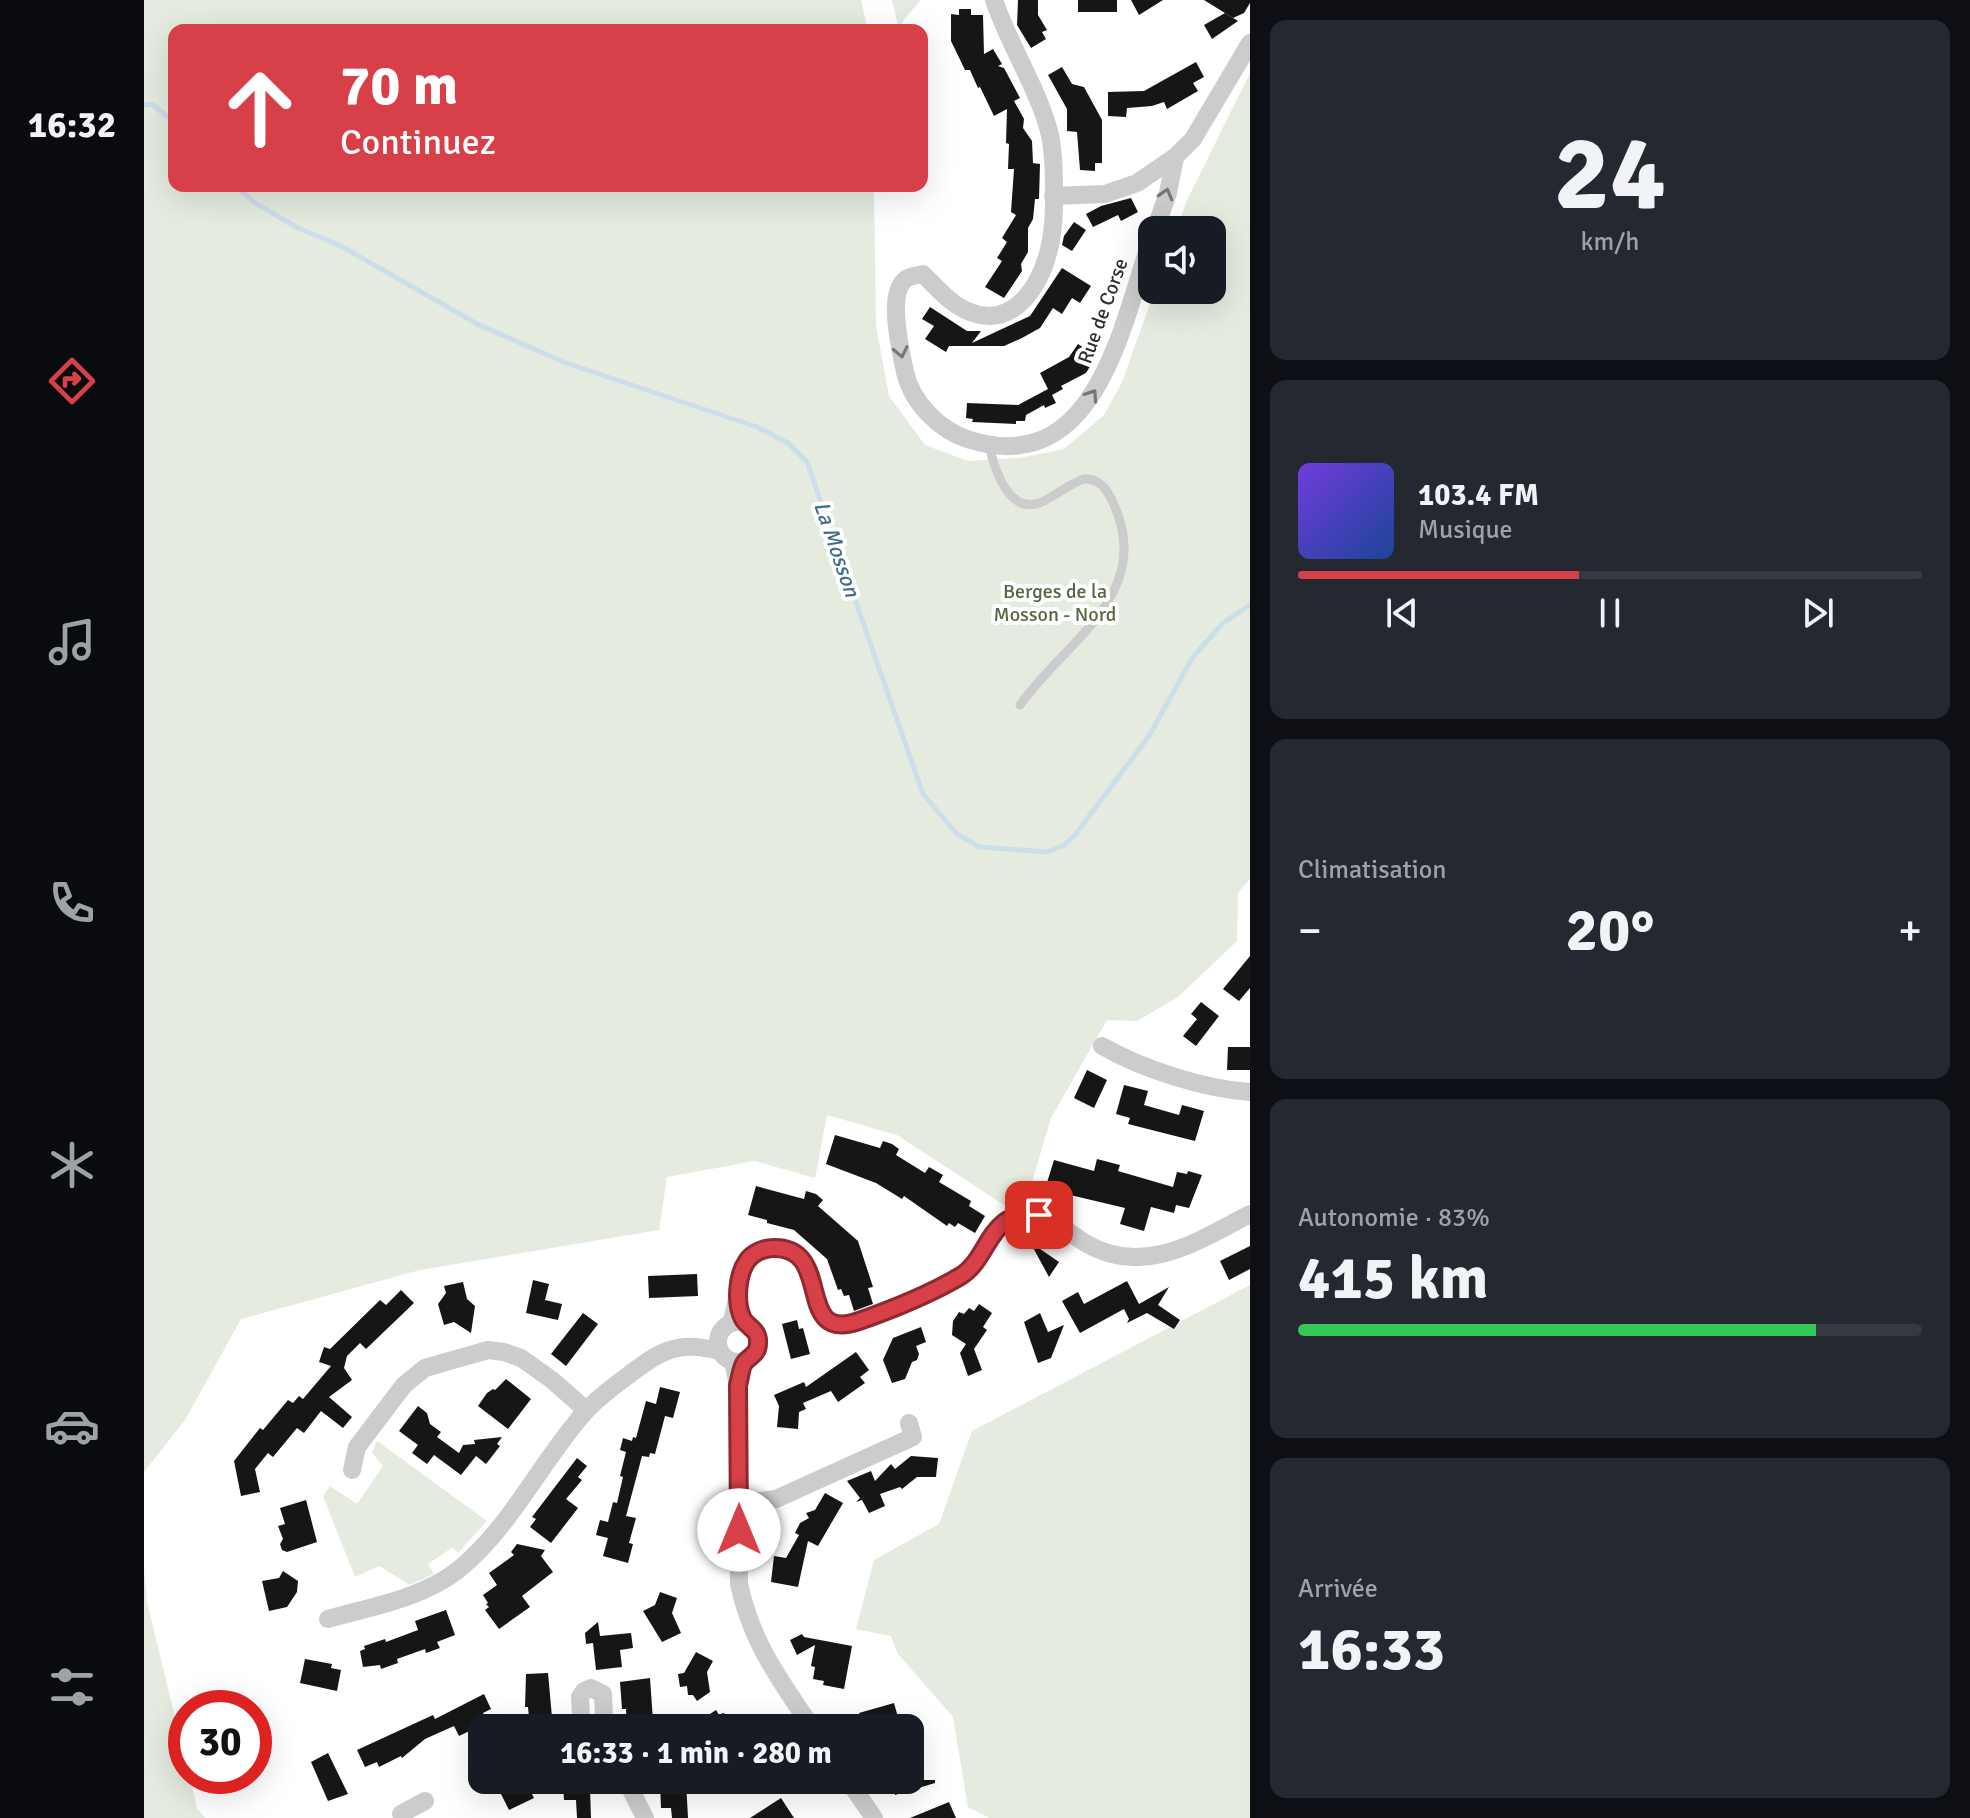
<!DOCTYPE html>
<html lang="fr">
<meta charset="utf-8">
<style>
:root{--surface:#171b24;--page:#242831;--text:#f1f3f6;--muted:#9ea1a6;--line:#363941;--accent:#d84049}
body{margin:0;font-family:Signika,sans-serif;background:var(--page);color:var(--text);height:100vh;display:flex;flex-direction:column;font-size:30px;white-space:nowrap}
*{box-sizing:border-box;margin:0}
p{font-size:26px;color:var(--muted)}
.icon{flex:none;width:44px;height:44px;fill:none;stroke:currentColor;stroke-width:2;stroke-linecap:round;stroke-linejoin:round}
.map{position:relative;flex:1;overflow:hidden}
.panel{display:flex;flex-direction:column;gap:20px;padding:20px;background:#0d0f14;width:720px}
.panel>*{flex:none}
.guide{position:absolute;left:24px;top:24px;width:760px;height:168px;border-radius:16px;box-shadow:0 8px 32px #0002;background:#d84049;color:#fff;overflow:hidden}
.fabs{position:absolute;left:994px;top:216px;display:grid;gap:16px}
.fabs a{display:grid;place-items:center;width:88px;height:88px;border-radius:16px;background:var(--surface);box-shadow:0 8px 32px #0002;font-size:40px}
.speed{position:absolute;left:24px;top:1690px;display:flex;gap:16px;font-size:40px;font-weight:700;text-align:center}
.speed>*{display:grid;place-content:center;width:104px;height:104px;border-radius:50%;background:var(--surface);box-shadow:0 8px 32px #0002;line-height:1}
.speed .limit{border:12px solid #d22;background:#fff;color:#111}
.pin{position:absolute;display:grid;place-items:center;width:68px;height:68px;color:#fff;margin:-34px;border-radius:16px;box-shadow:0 4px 12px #0006}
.me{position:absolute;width:88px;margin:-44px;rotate:0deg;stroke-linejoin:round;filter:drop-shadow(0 0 6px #0008)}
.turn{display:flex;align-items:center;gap:28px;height:168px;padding:0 40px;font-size:36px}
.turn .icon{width:104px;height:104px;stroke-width:2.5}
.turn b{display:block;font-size:56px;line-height:68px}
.big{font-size:60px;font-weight:700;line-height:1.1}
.panel .tile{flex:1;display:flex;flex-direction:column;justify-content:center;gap:12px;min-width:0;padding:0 28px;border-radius:16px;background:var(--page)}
.panel .dial{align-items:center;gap:0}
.dial b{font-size:104px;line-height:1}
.song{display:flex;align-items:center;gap:24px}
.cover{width:96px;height:96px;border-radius:12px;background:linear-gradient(135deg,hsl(260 70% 55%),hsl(220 70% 35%))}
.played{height:8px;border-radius:4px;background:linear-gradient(90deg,var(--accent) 45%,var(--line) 45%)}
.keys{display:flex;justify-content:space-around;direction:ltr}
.heat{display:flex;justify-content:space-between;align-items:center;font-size:44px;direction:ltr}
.charge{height:12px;border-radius:6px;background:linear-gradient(90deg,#34c759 83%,var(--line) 0)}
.trip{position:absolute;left:324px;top:1714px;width:456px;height:80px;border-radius:16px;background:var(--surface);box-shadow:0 8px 32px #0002;font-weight:700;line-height:80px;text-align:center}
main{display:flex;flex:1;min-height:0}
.tabs{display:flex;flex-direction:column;width:144px;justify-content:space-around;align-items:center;background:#090b0e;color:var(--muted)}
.tabs .icon{width:56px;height:56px}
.tabs .current{color:var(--accent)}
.tabs b{font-size:36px;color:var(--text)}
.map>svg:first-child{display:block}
.green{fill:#e5ebde}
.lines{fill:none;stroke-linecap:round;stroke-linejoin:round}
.stream{stroke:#ccdee9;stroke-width:5}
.building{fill:#161616}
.lane{stroke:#ccc;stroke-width:9}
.street{stroke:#ccc;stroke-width:18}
.oneway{stroke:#767676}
.route-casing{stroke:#8c2a2f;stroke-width:20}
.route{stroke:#d84049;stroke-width:14}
.labels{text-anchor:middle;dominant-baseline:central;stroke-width:8;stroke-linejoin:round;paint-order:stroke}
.street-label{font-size:20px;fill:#2f2f2f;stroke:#fff}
.park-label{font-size:20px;fill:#526840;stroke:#fff}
.water-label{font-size:22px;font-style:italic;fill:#436e8b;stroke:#fff}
</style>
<main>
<nav class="tabs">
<b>16:32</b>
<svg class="icon current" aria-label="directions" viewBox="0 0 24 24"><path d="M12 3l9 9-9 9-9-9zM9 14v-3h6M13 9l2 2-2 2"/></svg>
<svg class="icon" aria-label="music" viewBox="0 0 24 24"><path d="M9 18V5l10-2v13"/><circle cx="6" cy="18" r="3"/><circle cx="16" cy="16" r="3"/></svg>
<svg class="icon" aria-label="phone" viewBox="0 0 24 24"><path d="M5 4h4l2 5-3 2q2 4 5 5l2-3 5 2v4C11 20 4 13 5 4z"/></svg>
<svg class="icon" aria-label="climate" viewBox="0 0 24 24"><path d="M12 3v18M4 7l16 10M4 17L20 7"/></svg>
<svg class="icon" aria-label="car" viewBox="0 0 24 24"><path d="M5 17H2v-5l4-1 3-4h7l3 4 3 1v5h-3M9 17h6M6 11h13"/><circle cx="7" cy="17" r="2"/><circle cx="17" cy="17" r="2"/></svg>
<svg class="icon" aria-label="filters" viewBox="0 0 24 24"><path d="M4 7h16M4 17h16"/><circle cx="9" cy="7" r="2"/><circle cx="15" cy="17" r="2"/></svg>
</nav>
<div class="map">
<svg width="1106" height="1818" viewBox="0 0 1106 1818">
<rect width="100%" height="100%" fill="#fff"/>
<g class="green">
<path d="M0,0H717L724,30H30V186H730L732,326L745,396L781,445L824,461L875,458L920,449L960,415L978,382L1011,290H1068V230H1032L1044,198L1106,73V879L1094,893L1093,941L1034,997L993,1021L963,1020L907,1118L883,1199L860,1205L753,1135L683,1115L671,1178L611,1161L523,1177L515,1230L276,1270L97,1319L41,1420L0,1472Z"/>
<path d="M748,0H777L761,18L755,30Z"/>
<path d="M1106,1285V1818H845L824,1807L809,1717L754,1654L747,1636L712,1629L730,1560L795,1524L828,1431Z"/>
<path d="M233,1441L343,1521L314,1553L309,1547L284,1564L290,1574L266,1585L235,1566L211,1577L179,1496L186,1486L213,1504L239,1466L228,1453Z"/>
<path d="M0,1570L3,1602L42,1762V1776H46L53,1808L61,1818H0Z"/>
</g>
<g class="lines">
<g class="stream">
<path d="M0,105L8,104L30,122"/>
<path d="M92,186L111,203L154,228L197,246L335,325L422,363L613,427L644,443L663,462L779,794L813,834L835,847L903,852L919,846L931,835L1005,736L1049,657L1079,623L1106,605"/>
</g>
</g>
<g class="building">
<path d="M874,0H894V15L903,30L898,32L902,39L887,48L873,25Z"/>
<rect x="934" y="0" width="39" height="12"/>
<path d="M987,0H1019L995,15Z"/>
<path d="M1060,0H1106V3L1100,13L1089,18Z"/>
<path d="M815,9H827V15H839L840,54L849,49L858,64L854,66L860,68L876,98L870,101L880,119L879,128L888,141L889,163L896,164L895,199H891L889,219L884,228V252L877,264L878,271L860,298L841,287L858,261L853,258L863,242L858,238L872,215L867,212L870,169H864L865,144L862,143L863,109L850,116L836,87L834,88L826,70H821L807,41V14L815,15Z"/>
<path d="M1081,13L1094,21L1068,39L1060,25Z"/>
<path d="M1052,62L1060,77L1049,83L1054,91L1023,109L1020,102L1008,106L983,108L982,117L964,116V92L1000,91Z"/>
<path d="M918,67L928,84L940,87L958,120V163H951V171L936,170L933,132L923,131V109L904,75Z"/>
<path d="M987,198L994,212L977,221L974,215L949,227L942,214L957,206Z"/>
<path d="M930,222L942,230L928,251L918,245L920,236Z"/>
<path d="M918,268L947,286L936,303L928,298L918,314L909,308L896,328L878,338L860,346H805L802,352L781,339L790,326L778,319L786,307L823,331H837L828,343L886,316Z"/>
<path d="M943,342L956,350L942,373L917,386L919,389L908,395L912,403L901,408L900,405L882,415L881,421H872V424L828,422L829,419L822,418L823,403L874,405L904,389L896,373L925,357L934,344L940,348Z"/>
<path d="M1106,956V988L1095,1001L1079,989Z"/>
<path d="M1057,1002L1075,1016L1052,1046L1039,1036L1053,1019L1047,1014Z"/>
<path d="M1084,1047H1106V1070H1083Z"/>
<path d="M943,1070L963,1080L950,1108L930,1098Z"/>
<path d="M980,1085L1004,1091L1000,1105L1035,1115L1038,1105L1060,1111L1051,1141L984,1124L986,1118L972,1114Z"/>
<path d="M691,1135L736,1148L739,1141L748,1144L755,1149L752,1155L781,1173L785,1167L799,1175L795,1182L827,1201L825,1206L841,1216L831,1233L814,1223L811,1227L805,1223L803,1226L760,1196L758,1199L732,1183L682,1164Z"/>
<path d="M953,1159L976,1165L974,1171L1029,1187L1033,1172L1043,1174L1044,1171L1058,1175L1045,1208L1032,1205L1030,1213L1007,1207L1000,1231L976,1224L981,1208L901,1189L910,1160L950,1171Z"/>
<path d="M612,1186L660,1199L662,1191L672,1194L679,1200L674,1206L714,1241L729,1287L724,1288L729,1304L710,1311L705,1295L700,1296L697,1289L694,1290L683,1259L650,1230L623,1223V1220L604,1215Z"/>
<path d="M886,1242L915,1262L905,1277Z"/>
<path d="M1106,1246V1269L1085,1280L1076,1261Z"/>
<path d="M553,1274L554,1296L505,1298L504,1276Z"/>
<path d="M389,1280L405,1284L401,1300L418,1304L414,1320L382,1313Z"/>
<path d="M983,1281L995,1304L1025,1287L1014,1305L1036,1320L1030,1329L1003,1313L983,1323L985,1319L980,1309L936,1333L918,1301L934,1292L940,1304Z"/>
<path d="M319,1282L323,1299L331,1306L327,1333L310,1322L300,1325L294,1304L302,1293L300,1286Z"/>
<path d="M257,1290L270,1303L222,1349L216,1343L203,1356L200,1368L208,1380L185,1397L208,1417L199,1428L177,1411L160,1433L153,1428L129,1457L124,1453L111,1469L116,1492L97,1496L90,1461L116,1428L119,1430L144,1400L149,1403L155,1396L159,1399L187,1366L175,1362L180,1347L186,1349L236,1300L242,1305Z"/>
<path d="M835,1304L848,1313L839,1327L843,1330L830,1349L838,1370L824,1376L816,1353L822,1344L808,1335L809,1321L815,1312L820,1314L825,1308L830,1311Z"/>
<path d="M439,1313L454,1324L422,1366L407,1354Z"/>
<path d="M896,1313L904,1332L920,1325L907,1358L894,1363L880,1322Z"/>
<path d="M653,1320L655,1329L659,1328L666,1354L647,1359L638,1324Z"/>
<path d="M777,1327L782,1342L772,1346L775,1354L773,1360L768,1362L761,1379L748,1383L739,1360L749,1338Z"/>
<path d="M712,1352L725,1370L716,1377L721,1383L694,1402L687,1391L659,1403L662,1409L655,1412L654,1429L633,1427L635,1406L630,1395L660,1382L662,1387Z"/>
<path d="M362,1379L387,1399L364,1429L334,1406L343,1393L349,1389L351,1390Z"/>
<path d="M516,1387L536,1392L529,1418L521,1416L511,1454L506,1453L505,1457L498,1456L482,1516L492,1518L485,1543L489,1544L484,1563L459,1556L464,1538L452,1535L456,1520L464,1522L469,1502L473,1503L479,1477L476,1476L482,1452L476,1450L479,1438L488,1441L489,1437L492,1438L502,1401L512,1404Z"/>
<path d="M274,1406L283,1413L286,1424L297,1432L293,1437L315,1453L319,1445L331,1444L330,1440L358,1437L353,1444L356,1446L342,1464L332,1456L317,1475L290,1455L283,1464L268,1453L274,1445L255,1431Z"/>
<path d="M767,1456L794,1458L792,1477H773L758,1489L756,1487L736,1494L741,1506L725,1513L718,1500L712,1502L716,1498L703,1481L727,1471L731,1481L747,1464L751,1469Z"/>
<path d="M433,1458L443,1466L434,1477L438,1480L422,1499L434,1508L407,1543L386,1527L392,1519L388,1517Z"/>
<path d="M681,1493L699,1503L674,1546L664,1541L654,1587L627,1582L630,1556L642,1558L655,1535L651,1533L656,1523L665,1518L662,1513L671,1510Z"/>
<path d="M162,1500L173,1542L143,1552L138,1550L136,1544L139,1539L134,1526L141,1524L136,1508Z"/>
<path d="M373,1544L401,1550L397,1556L409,1572L378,1596L386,1607L355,1629L341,1610L345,1607L342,1604L344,1603L339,1595L353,1585L345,1573L370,1555L367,1552Z"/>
<path d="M139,1571L154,1581L153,1592L143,1607L125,1611L118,1581L135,1578Z"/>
<path d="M516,1592L533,1598L528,1613L537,1633L518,1642L499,1611L511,1605Z"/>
<path d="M302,1610L311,1635L293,1642L296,1648L282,1653L281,1649L253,1659L254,1663L237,1669L236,1665L219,1667L216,1651L221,1649L220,1646L241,1639L242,1642L274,1630L271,1621Z"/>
<path d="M454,1622L456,1636L487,1633L489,1648L476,1650L478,1667L452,1670L449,1643L442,1644L441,1633Z"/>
<path d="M658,1634L660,1637L708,1646L700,1689L679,1685L680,1681L669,1679L671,1667L667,1666L671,1645L653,1655L646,1640Z"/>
<path d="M552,1652L569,1661L563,1672L566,1692L553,1701L549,1695H544L543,1686L536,1687L534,1674L540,1673Z"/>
<path d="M161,1659L188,1664L187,1668L197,1670L193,1691L156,1683Z"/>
<path d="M404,1673L409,1728H386L384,1707H381L382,1674Z"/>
<path d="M506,1678L509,1721H505V1728H483L482,1709H478L476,1682Z"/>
<path d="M340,1694L347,1709L339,1713L342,1718L334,1722L336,1726L315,1736L310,1726L281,1739L258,1758L257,1756L235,1767L233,1762L221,1767L213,1750L289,1715L291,1719Z"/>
<path d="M750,1703L757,1728H719L715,1713Z"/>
<path d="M572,1710L575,1715L579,1713L594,1719L583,1726L585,1728H545Z"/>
<path d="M184,1753L204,1794L184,1801L167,1762Z"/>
<path d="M355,1780H381L390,1798L365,1810L357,1794L361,1792Z"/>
<path d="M747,1780H791V1783L751,1795Z"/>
<path d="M542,1781L544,1818H528L527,1808H517L516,1782Z"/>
<path d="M435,1783H442V1789H446L447,1818H433L432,1800H420L419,1784Z"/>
<path d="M637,1798L650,1818H606Z"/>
<path d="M805,1802L812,1818H766Z"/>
</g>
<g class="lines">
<path class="lane" d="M845,446C851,471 866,518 900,501C914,494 925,484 940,479C957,478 964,491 970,505C1011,595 918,644 876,705"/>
<g class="street">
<path d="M850,0C865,45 895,90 906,135C911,160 912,219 906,245C898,283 871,330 826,312C807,305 793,288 779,274C774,275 766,276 762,279C742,293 757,351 761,372C768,403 796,431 826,440C953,479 978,323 1008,237"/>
<path d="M909,196L961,194L993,183L1031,157L1049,139L1106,43"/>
<path d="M1011,230L1024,193L1031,157"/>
<path d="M958,1046C998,1069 1060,1089 1106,1092"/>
<circle cx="594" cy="1342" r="20"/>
<path d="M587,1323C594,1304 593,1282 601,1264C605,1257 612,1251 620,1249C628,1247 636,1248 644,1251C681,1266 659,1303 684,1321C690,1326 700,1325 707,1324C731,1319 814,1284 829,1266C832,1262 835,1255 838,1250C850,1228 859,1222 883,1213C909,1216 922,1232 943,1244C1001,1277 1054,1241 1106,1214"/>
<path d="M589,1362L594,1385L595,1584C608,1644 635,1678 668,1728"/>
<path d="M208,1470L213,1447L260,1385L281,1368L344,1350L360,1352L377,1358L408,1380L442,1410"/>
<path d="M595,1504L632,1499L769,1437L765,1423"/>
<path d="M184,1619C226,1607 279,1598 314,1570C367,1527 396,1463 440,1413C453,1398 470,1386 486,1374C501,1363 516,1351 534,1348C548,1345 561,1348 576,1351"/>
<path d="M447,1688L459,1694L460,1719L456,1726H445L437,1719L436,1697L440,1691Z"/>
<path d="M482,1780L501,1818"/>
<path d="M704,1780L730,1818"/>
<path d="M259,1818L257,1814L281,1801"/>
</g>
</g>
<defs><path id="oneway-chevron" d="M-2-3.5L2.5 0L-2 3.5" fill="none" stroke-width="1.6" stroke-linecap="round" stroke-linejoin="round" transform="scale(2)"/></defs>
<g class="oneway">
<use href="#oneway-chevron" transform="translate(1022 194) rotate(-74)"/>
<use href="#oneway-chevron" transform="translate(757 352) rotate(78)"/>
<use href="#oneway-chevron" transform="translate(948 395) rotate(-56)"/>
</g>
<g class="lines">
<defs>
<path id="route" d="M595,1530L594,1385C596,1379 597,1366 601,1362C607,1355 614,1354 614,1343C615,1329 604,1328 599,1319C591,1304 593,1275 603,1261C608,1253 620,1248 629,1248C691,1246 649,1344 715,1321C749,1309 784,1295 815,1277C848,1258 842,1209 895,1215"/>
</defs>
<use href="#route" class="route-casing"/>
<use href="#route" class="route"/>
</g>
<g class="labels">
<g class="street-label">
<text transform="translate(959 311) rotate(-70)">Rue de Corse</text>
</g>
<g class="park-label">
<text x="911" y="591">Berges de la<tspan x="911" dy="23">Mosson - Nord</tspan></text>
</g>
<g class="water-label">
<text transform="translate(693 549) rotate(71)">La Mosson</text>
</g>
</g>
</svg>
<div class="fabs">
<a><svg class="icon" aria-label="sound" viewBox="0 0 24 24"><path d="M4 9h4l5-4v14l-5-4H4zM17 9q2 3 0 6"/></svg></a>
</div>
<div class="speed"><div class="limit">30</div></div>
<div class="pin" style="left:895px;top:1215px;background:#d93025"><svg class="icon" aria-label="arrive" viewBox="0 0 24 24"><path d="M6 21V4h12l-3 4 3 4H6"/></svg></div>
<svg class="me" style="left:595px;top:1530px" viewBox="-20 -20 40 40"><circle r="19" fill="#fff"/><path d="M0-13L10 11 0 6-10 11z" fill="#d84049"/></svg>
<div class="trip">16:33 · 1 min · 280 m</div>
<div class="guide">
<div class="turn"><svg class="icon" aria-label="ahead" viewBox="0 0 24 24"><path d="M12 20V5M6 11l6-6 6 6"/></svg><div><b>70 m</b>Continuez</div></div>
</div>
</div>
<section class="panel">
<div class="tile dial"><b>24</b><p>km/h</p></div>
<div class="tile">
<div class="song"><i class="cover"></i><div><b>103.4 FM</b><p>Musique</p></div></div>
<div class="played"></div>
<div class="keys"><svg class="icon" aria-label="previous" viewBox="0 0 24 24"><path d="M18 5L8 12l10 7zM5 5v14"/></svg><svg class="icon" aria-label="pause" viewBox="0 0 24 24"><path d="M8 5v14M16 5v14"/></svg><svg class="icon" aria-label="next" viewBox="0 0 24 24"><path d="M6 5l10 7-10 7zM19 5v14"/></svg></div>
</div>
<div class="tile"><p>Climatisation</p>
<div class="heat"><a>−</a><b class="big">20°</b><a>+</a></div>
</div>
<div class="tile"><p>Autonomie · 83%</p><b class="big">415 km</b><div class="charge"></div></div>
<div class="tile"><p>Arrivée</p><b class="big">16:33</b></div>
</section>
</main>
